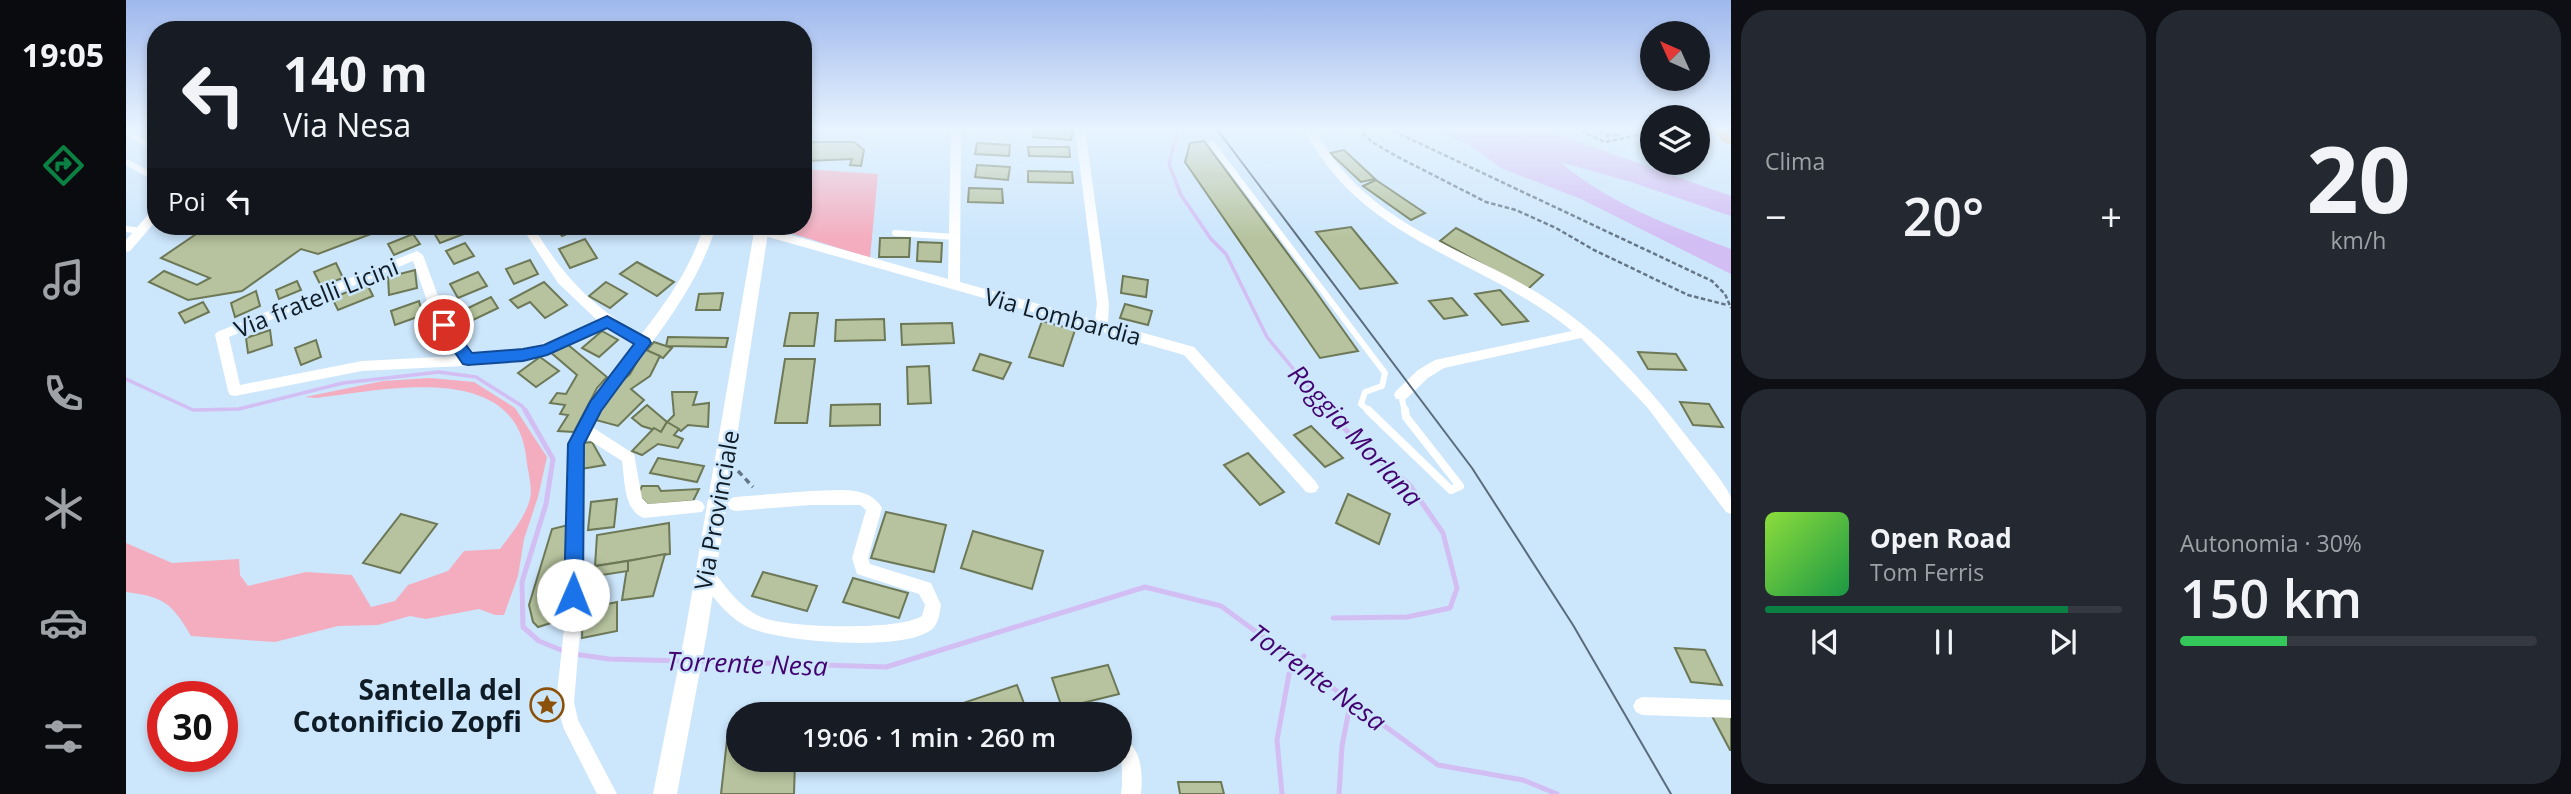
<!DOCTYPE html>
<html lang="it">
<meta charset="utf-8">
<style>
:root{--surface:#171b24;--page:#242831;--text:#f1f3f6;--muted:#9ea1a6;--line:#363941;--accent:#0b8043}
body{margin:0;font-family:"Open Sans",sans-serif;background:var(--page);color:var(--text);height:100vh;display:flex;flex-direction:column;font-size:26px;white-space:nowrap}
*{box-sizing:border-box;margin:0}
p{font-size:23px;color:var(--muted)}
.icon{flex:none;width:38px;height:38px;fill:none;stroke:currentColor;stroke-width:2;stroke-linecap:round;stroke-linejoin:round}
.map{position:relative;flex:1;overflow:hidden}
.sheet{display:flex;flex-direction:column;gap:10px;padding:10px;background:#0d0f14;width:840px}
.sheet>*{flex:none}
.banner{position:absolute;left:21px;top:21px;width:665px;height:214px;border-radius:28px;box-shadow:0 4px 10px #0003;background:#171b24;color:var(--text);overflow:hidden}
.needle{width:46px;rotate:315deg}
.buttons{position:absolute;left:1514px;top:21px;display:grid;gap:14px}
.buttons a{display:grid;place-items:center;width:70px;height:70px;border-radius:50%;background:var(--surface);box-shadow:0 4px 10px #0003;font-size:35px}
.speed{position:absolute;left:21px;top:681px;display:flex;gap:14px;font-size:35px;font-weight:700;text-align:center}
.speed>*{display:grid;place-content:center;width:91px;height:91px;border-radius:50%;background:var(--surface);box-shadow:0 4px 10px #0003;line-height:1}
.speed .limit{border:10px solid #d22;background:#fff;color:#111}
.pin{position:absolute;display:grid;place-items:center;width:60px;height:60px;color:#fff;margin:-30px;border:4px solid #fff;border-radius:50%;box-shadow:0 2px 7px #0007}
.me{position:absolute;width:77px;margin:-38px;rotate:1deg;stroke-linejoin:round;filter:drop-shadow(0 0 5px #0008)}
.turn{display:flex;align-items:center;gap:24px;height:147px;padding:0 21px;font-size:32px}
.turn .icon{width:91px;height:91px;stroke-width:2.5}
.turn b{display:block;font-size:49px;line-height:60px}
.then{display:flex;align-items:center;height:66px;padding:0 21px;background:#0003;gap:14px;font-size:26px}
.big{font-size:52px;font-weight:600;line-height:1.1}
.sheet .card{flex:1;display:flex;flex-direction:column;justify-content:center;gap:10px;min-width:0;padding:0 24px;border-radius:28px;background:var(--page)}
.sheet .dial{align-items:center;gap:0}
.dial b{font-size:91px;line-height:1}
.song{display:flex;align-items:center;gap:21px}
.cover{width:84px;height:84px;border-radius:10px;background:linear-gradient(135deg,hsl(90 70% 55%),hsl(140 70% 35%))}
.played{height:7px;border-radius:4px;background:linear-gradient(90deg,var(--accent) 85%,var(--line) 85%)}
.keys{display:flex;justify-content:space-around;direction:ltr}
.heat{display:flex;justify-content:space-between;align-items:center;font-size:38px;direction:ltr}
.charge{height:10px;border-radius:5px;background:linear-gradient(90deg,#34c759 30%,var(--line) 0)}
.sheet .tiles{flex:1;display:grid;gap:10px;grid-template-columns:repeat(2,1fr)}
.trip{position:absolute;left:600px;top:702px;width:406px;height:70px;border-radius:35px;background:var(--surface);box-shadow:0 4px 10px #0003;font-weight:600;line-height:70px;text-align:center}
main{display:flex;flex:1;min-height:0}
.menu{display:flex;flex-direction:column;width:126px;justify-content:space-around;align-items:center;background:#090b0e;color:var(--muted)}
.menu .icon{width:49px;height:49px}
.menu .on{color:var(--accent)}
.menu b{font-size:32px;color:var(--text)}
.map>svg:first-child{display:block}
.green{fill:#f4adbf}
.water{fill:#d3bef4}
.lines{fill:none;stroke-linecap:round;stroke-linejoin:round}
.stream-far1{stroke:#d3bef4;stroke-width:3.5}
.stream{stroke:#d3bef4;stroke-width:5}
.building{fill:#b6c39e;stroke:#6d7856;stroke-width:2}
.path-far1{stroke:#647686;stroke-width:2.5;stroke-dasharray:4.5 2.5;stroke-linecap:butt}
.path{stroke:#647686;stroke-width:3.5;stroke-dasharray:6 4.5;stroke-linecap:butt}
.service-far1{stroke:#fff;stroke-width:6}
.service{stroke:#fff;stroke-width:8}
.minor{fill:#fff;fill-rule:evenodd}
.tertiary{fill:#fff;fill-rule:evenodd}
.trunk{fill:#fcb874;fill-rule:evenodd}
.tram{stroke:#5a6c7b;stroke-width:2}
.route{fill:#1a73e8;stroke:#114b97;stroke-width:2}
.labels{text-anchor:middle;dominant-baseline:central;stroke-width:5;stroke-linejoin:round;paint-order:stroke}
.street-label{font-size:24px;fill:#0f1b25;stroke:#cce6fc}
.water-label{font-size:26px;font-style:italic;fill:#420370;stroke:#cce6fc}
.near-poi-label{font-size:28px;font-weight:bold;fill:#0f1b25;stroke:#cce6fc;text-anchor:end}
</style>
<main>
<nav class="menu">
<b>19:05</b>
<svg class="icon on" aria-label="directions" viewBox="0 0 24 24"><path d="M12 3l9 9-9 9-9-9zM9 14v-3h6M13 9l2 2-2 2"/></svg>
<svg class="icon" aria-label="music" viewBox="0 0 24 24"><path d="M9 18V5l10-2v13"/><circle cx="6" cy="18" r="3"/><circle cx="16" cy="16" r="3"/></svg>
<svg class="icon" aria-label="phone" viewBox="0 0 24 24"><path d="M5 4h4l2 5-3 2q2 4 5 5l2-3 5 2v4C11 20 4 13 5 4z"/></svg>
<svg class="icon" aria-label="climate" viewBox="0 0 24 24"><path d="M12 3v18M4 7l16 10M4 17L20 7"/></svg>
<svg class="icon" aria-label="car" viewBox="0 0 24 24"><path d="M5 17H2v-5l4-1 3-4h7l3 4 3 1v5h-3M9 17h6M6 11h13"/><circle cx="7" cy="17" r="2"/><circle cx="17" cy="17" r="2"/></svg>
<svg class="icon" aria-label="filters" viewBox="0 0 24 24"><path d="M4 7h16M4 17h16"/><circle cx="9" cy="7" r="2"/><circle cx="15" cy="17" r="2"/></svg>
</nav>
<div class="map">
<svg width="1605" height="794" viewBox="0 0 1605 794">
<rect width="100%" height="100%" fill="#cce6fc"/>
<g class="green">
<path d="M677,169L752,174L744,258L646,227L677,226Z"/>
<path d="M304,378L348,382L389,408L421,457L412,497L398,539L392,576L378,615H369L353,609L300,619L284,616L252,625L212,626L149,642L65,636C46,603 38,597 0,592V543L46,563L113,559L114,575L122,586L180,572L226,575L245,607L269,601L282,585L322,571L338,551L374,549C385,534 399,518 404,499C407,487 401,469 400,456C388,359 255,391 190,398L179,397L257,381Z"/>
</g>
<path class="water" d="M1306,128H1413L1605,196V216L1505,182L1434,162C1484,204 1545,226 1605,249V274L1455,199L1377,169L1341,144Z"/>
<g class="lines">
<g class="stream-far1">
<path d="M1052,128L1043,164L1055,195L1085,239L1100,254L1141,337L1203,412"/>
<path d="M0,379L67,410L113,409L217,383L313,372L350,377L396,406L400,412"/>
</g>
<g class="stream">
<path d="M399,410L427,459L420,504L396,582L397,627L413,641L440,652"/>
<path d="M1201,410L1236,447L1283,484L1317,533L1331,588L1324,608L1281,617L1207,618"/>
<path d="M448,654L483,659L558,661"/>
<path d="M570,661L760,667L1019,587L1095,606L1312,765L1397,780L1431,794"/>
<path d="M1156,794L1151,740L1163,674L1178,656"/>
<path d="M1213,794L1216,746L1225,700"/>
</g>
</g>
<g class="building">
<path d="M909,128L947,129L945,140L907,137Z"/>
<path d="M1078,141L1185,285L1232,351L1194,358L1059,162L1064,143Z"/>
<path d="M687,142H728L738,150L735,166L724,165L726,159L681,161L680,146Z"/>
<path d="M851,143L884,145L883,156L849,154Z"/>
<path d="M902,147H943L944,157L903,156Z"/>
<path d="M1218,150L1249,179L1235,182L1204,153Z"/>
<path d="M851,165L884,167L882,180L849,177Z"/>
<path d="M902,171L946,172L947,183L902,182Z"/>
<path d="M1250,180L1299,213L1285,220L1237,186Z"/>
<path d="M843,188L876,189L877,203L842,202Z"/>
<path d="M82,226H118L142,234L153,226H266L192,254L175,249L116,291L62,300L23,282L38,271L71,285L84,278L35,258Z"/>
<path d="M310,226H349L351,229L314,243L305,228Z"/>
<path d="M444,226H460L436,236L432,231Z"/>
<path d="M1225,227L1271,283L1234,289L1190,232Z"/>
<path d="M1330,228L1417,275L1402,289L1314,241Z"/>
<path d="M287,234L294,244L268,255L262,244Z"/>
<path d="M754,238H784L783,257H753Z"/>
<path d="M459,239L471,258L444,268L433,249Z"/>
<path d="M792,242L816,243L815,262L791,261Z"/>
<path d="M339,243L348,256L328,264L320,251Z"/>
<path d="M404,260L412,274L388,284L380,269Z"/>
<path d="M511,262L548,282L531,296L494,274Z"/>
<path d="M210,263L217,278L195,286L188,272Z"/>
<path d="M289,270L291,288L263,295L262,277Z"/>
<path d="M352,272L361,286L332,298L324,284Z"/>
<path d="M997,276L1022,280L1020,297L995,293Z"/>
<path d="M171,281L175,290L153,299L150,290Z"/>
<path d="M418,282L441,305L419,318L404,302L392,308L384,300Z"/>
<path d="M480,282L501,294L484,308L463,296Z"/>
<path d="M241,284L247,296L212,310L206,298Z"/>
<path d="M1374,290L1402,321L1376,325L1349,294Z"/>
<path d="M130,291L134,306L109,317L105,303Z"/>
<path d="M597,293L594,310H570L573,294Z"/>
<path d="M365,297L372,308L345,321L338,310Z"/>
<path d="M1326,298L1341,315L1318,319L1303,301Z"/>
<path d="M293,301L297,315L269,325L265,311Z"/>
<path d="M77,302L83,312L59,323L53,313Z"/>
<path d="M999,304L1026,311L1022,325L994,318Z"/>
<path d="M664,313H692L688,346H658Z"/>
<path d="M758,319L759,340L709,341L710,320Z"/>
<path d="M916,321L949,330L937,366L903,357Z"/>
<path d="M826,323L828,343L776,345L775,324Z"/>
<path d="M144,330L146,345L122,353L120,338Z"/>
<path d="M476,331L492,340L473,357L456,348Z"/>
<path d="M542,337L602,338L600,347L540,346Z"/>
<path d="M190,340L195,357L175,365L169,348Z"/>
<path d="M528,342L546,348L537,358L520,351Z"/>
<path d="M441,344L481,377L471,388L448,432L432,431L442,415L434,414L439,405L424,403L431,393L440,394L451,375L423,351Z"/>
<path d="M518,349L534,356L524,376L505,389L518,400L492,426L466,419L490,386L504,374Z"/>
<path d="M1512,352L1550,354L1560,370L1522,369Z"/>
<path d="M854,354L885,363L877,379L847,370Z"/>
<path d="M414,357L433,371L410,387L392,373Z"/>
<path d="M659,359H689L681,423H649Z"/>
<path d="M803,366L805,403L782,404L781,367Z"/>
<path d="M546,392H571L567,405L583,403L582,427L562,425L555,431L541,422L548,415Z"/>
<path d="M1554,402L1583,404L1597,427L1567,425Z"/>
<path d="M754,404V425L704,426L705,405Z"/>
<path d="M521,405L541,422L535,432L516,426L506,418Z"/>
<path d="M541,422L553,429L548,435L557,439L552,448L532,444L516,455L506,451L528,428L535,432Z"/>
<path d="M1185,426L1217,458L1199,467L1168,435Z"/>
<path d="M466,442L479,465L455,469L456,443Z"/>
<path d="M1122,453L1158,492L1134,505L1098,465Z"/>
<path d="M532,458L578,466L571,482L524,473Z"/>
<path d="M516,486H532L535,491L573,489L567,501L522,505L512,495Z"/>
<path d="M1222,494L1264,514L1253,544L1210,523Z"/>
<path d="M491,499L488,527L462,530L465,502Z"/>
<path d="M760,512L820,525L808,572L745,558Z"/>
<path d="M275,514L311,524L274,573L237,563Z"/>
<path d="M543,523L544,554L469,566L471,535Z"/>
<path d="M442,525L438,619L412,627L407,622L403,605L426,529Z"/>
<path d="M847,531L917,551L906,589L835,568Z"/>
<path d="M539,554L527,596L496,600L502,561Z"/>
<path d="M502,561V571L469,576L467,593L455,595L457,568Z"/>
<path d="M637,572L691,586L681,611L626,596Z"/>
<path d="M727,578L782,593L773,618L717,602Z"/>
<path d="M491,602V631L456,638L457,609Z"/>
<path d="M1549,648L1579,650L1596,685L1565,682Z"/>
<path d="M982,665L993,694L936,708L926,678Z"/>
<path d="M891,685L902,714H838L834,704Z"/>
<path d="M1586,716L1605,717V750H1604Z"/>
<path d="M601,740H612V760H669L668,794H595Z"/>
<path d="M1052,782H1095L1098,794H1054Z"/>
</g>
<g class="lines">
<g class="path-far1">
<path d="M1232,128L1246,142L1270,156L1360,202L1390,210L1430,228L1468,250L1562,295L1601,305"/>
<path d="M1261,128L1586,281L1599,294L1605,308"/>
<path d="M1448,128L1479,142L1517,134"/>
<path d="M1467,128L1481,134L1483,142"/>
<path d="M1481,134L1495,136"/>
</g>
<path class="path" d="M612,471L627,487"/>
<g class="service-far1">
<path d="M7,128L6,135L20,144L29,145"/>
<path d="M1086,144L1259,373L1256,386L1239,392L1235,404L1244,412"/>
<path d="M0,162L30,178"/>
<path d="M0,229L16,231"/>
<path d="M769,233L829,237"/>
<path d="M1275,395L1279,412"/>
</g>
<path class="service" d="M1242,410L1325,490L1334,486L1280,417L1279,410"/>
<g class="minor">
<path d="M737,128H747V129L742,132Z"/>
<path d="M825,128H835L834,282L969,320L971,304L949,128H959L983,304L982,323L1068,347L1190,482L1193,487L1190,492L1185,493L1180,492L1058,355L632,234L630,231L636,227L822,279Z"/>
<path d="M1176,128H1186C1201,150 1215,171 1236,190C1293,243 1373,263 1436,309C1487,345 1527,393 1565,442C1573,452 1603,488 1605,498C1605,503 1605,509 1605,514L1600,512L1521,407L1455,338L1318,368L1302,378L1280,399H1270L1268,395L1270,391L1292,370L1309,360L1446,331C1380,276 1289,252 1228,195C1207,176 1191,152 1176,128Z"/>
<path d="M30,209V221L4,251L0,252V240L26,210Z"/>
<path d="M395,226H407C436,275 465,306 515,335C543,298 563,271 578,226H590C569,296 517,352 474,411L466,427L508,454L516,498L522,504L571,500L576,502L579,507L576,512L518,518C497,510 499,480 496,461L460,438L457,444L455,620L448,702L452,720L491,794H471L438,729L430,702L439,620L443,444L464,403L508,344L482,327L435,349L397,360L357,365L236,371L109,396L104,395L102,391L89,335L91,332L291,251L297,255L319,315L346,355C395,353 429,342 472,321L432,283ZM287,261L306,315L331,356L236,361L114,385L103,337Z"/>
<path d="M685,491C709,491 742,484 756,508L742,558L744,564L805,583L815,605C814,611 813,620 809,626C789,654 651,642 622,627C601,617 587,597 573,578L571,573L573,568L579,566L585,568C599,586 613,607 635,617C661,628 773,631 796,616L799,605L793,594L731,574L726,558L740,510L734,505H685L609,511L604,509L601,504L604,499L609,497Z"/>
<path d="M1516,697L1605,700V718L1516,715L1510,712L1507,706L1510,700Z"/>
<path d="M994,737C1016,746 1017,773 1015,794H995C998,774 994,757 994,737Z"/>
</g>
<path class="tertiary" d="M629,226H643L581,633L551,794H527L559,633Z"/>
<path class="trunk" d="M1584,128H1603L1605,144L1599,143Z"/>
<path class="tram" d="M1090,128L1346,468L1447,625L1545,794"/>
</g>
<linearGradient id="sky" x2="0" y2="1"><stop stop-color="#9fb8ed"/><stop offset="0.54" stop-color="#e8f4fe"/><stop offset="1" stop-color="#e8f4fe" stop-opacity="0"/></linearGradient>
<rect width="1605" height="239" fill="url(#sky)"/>
<path class="route" d="M481,316L523,339L525,343L475,411L458,444L457,595L454,601L447,604L441,601L438,595L442,444L464,402L508,344L481,328L421,355L397,361L342,365L337,364L310,325L318,320L323,322L346,353L397,349L418,345Z"/>
<defs>
<symbol id="sight-ring" viewBox="-11 -11 22 22"><circle r="9.5" fill="#cce6fc" stroke="#8b510a" stroke-width="1.5"/><path d="M0-6L1.8-2.2L6-1.7L2.9 1.2L3.7 5.4L0 3.3L-3.7 5.4L-2.9 1.2L-6-1.7L-1.8-2.2Z" fill="#8b510a"/></symbol>
</defs>
<g fill-rule="evenodd">
<use href="#sight-ring" x="402" y="686" width="38" height="38"/>
</g>
<g class="labels">
<g class="street-label">
<text transform="translate(190 297) rotate(-22)">Via fratelli Licini</text>
<text transform="translate(937 316) rotate(15)">Via Lombardia</text>
<text transform="translate(590 510) rotate(-80)">Via Provinciale</text>
</g>
<g class="water-label">
<text transform="translate(1230 435) rotate(47)">Roggia Morlana</text>
<text transform="translate(621 663) rotate(2)">Torrente Nesa</text>
<text transform="translate(1192 677) rotate(36)">Torrente Nesa</text>
</g>
<g class="near-poi-label">
<text x="396" y="689">Santella del<tspan x="396" dy="32">Cotonificio Zopfi</tspan></text>
</g>
</g>
</svg>
<div class="buttons">
<a><svg class="needle" viewBox="-14 -14 28 28"><path d="M0-13l5 13h-10z" fill="#e53935"/><path d="M0 13l5-13h-10z" fill="#9ea1a6"/></svg></a>
<a><svg class="icon" aria-label="layers" viewBox="0 0 24 24"><path d="M12 4l9 5-9 5-9-5zM3 14l9 5 9-5"/></svg></a>
</div>
<div class="speed"><div class="limit">30</div></div>
<div class="pin" style="left:318px;top:325px;background:#d93025"><svg class="icon" aria-label="arrive" viewBox="0 0 24 24"><path d="M6 21V4h12l-3 4 3 4H6"/></svg></div>
<svg class="me" style="left:447px;top:595px" viewBox="-20 -20 40 40"><circle r="19" fill="#fff"/><path d="M0-13L10 11 0 6-10 11z" fill="#1a73e8"/></svg>
<div class="trip">19:06 · 1 min · 260 m</div>
<div class="banner">
<div class="turn"><svg class="icon" aria-label="left" viewBox="0 0 24 24"><path d="M17 20v-9H6M10 6l-5 5 5 5"/></svg><div><b>140 m</b>Via Nesa</div></div>
<div class="then">Poi<svg class="icon" aria-label="left" viewBox="0 0 24 24"><path d="M17 20v-9H6M10 6l-5 5 5 5"/></svg></div>
</div>
</div>
<section class="sheet">
<div class="tiles">
<div class="card"><p>Clima</p>
<div class="heat"><a>−</a><b class="big">20°</b><a>+</a></div>
</div>
<div class="card dial"><b>20</b><p>km/h</p></div>
<div class="card">
<div class="song"><i class="cover"></i><div><b>Open Road</b><p>Tom Ferris</p></div></div>
<div class="played"></div>
<div class="keys"><svg class="icon" aria-label="previous" viewBox="0 0 24 24"><path d="M18 5L8 12l10 7zM5 5v14"/></svg><svg class="icon" aria-label="pause" viewBox="0 0 24 24"><path d="M8 5v14M16 5v14"/></svg><svg class="icon" aria-label="next" viewBox="0 0 24 24"><path d="M6 5l10 7-10 7zM19 5v14"/></svg></div>
</div>
<div class="card"><p>Autonomia · 30%</p><b class="big">150 km</b><div class="charge"></div></div>
</div>
</section>
</main>
